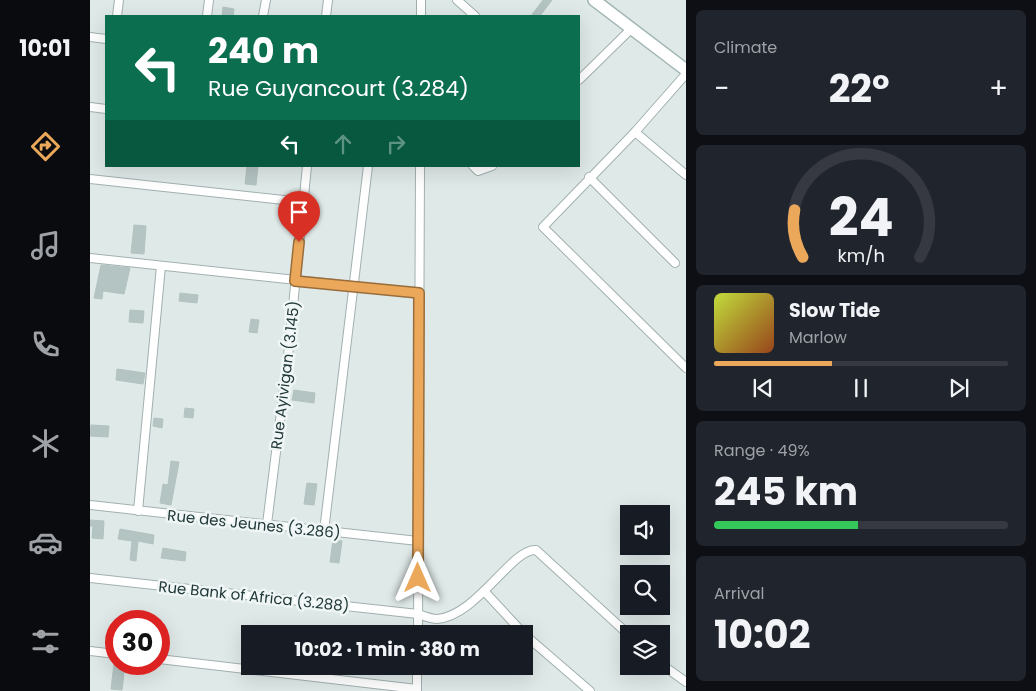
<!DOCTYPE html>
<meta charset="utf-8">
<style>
:root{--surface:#171b24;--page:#20242c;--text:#f1f3f6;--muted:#9ea1a6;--line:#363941;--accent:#eba85b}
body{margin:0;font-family:Poppins,sans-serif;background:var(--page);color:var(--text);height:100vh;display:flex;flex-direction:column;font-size:19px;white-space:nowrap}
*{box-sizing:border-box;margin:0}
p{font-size:16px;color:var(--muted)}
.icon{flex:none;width:28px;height:28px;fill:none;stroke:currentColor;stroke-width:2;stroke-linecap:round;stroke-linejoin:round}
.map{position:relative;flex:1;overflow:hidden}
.drawer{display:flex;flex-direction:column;gap:10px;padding:10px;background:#0d0f14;width:350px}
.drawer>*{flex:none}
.top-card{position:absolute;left:15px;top:15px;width:475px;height:152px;border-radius:0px;box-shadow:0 5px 20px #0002;background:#0b6e4f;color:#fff;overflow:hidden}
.tools{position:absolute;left:530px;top:505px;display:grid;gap:10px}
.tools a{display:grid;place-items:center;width:50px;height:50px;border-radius:0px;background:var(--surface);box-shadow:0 5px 20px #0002;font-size:25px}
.speed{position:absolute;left:15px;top:610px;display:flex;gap:10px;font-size:25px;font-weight:700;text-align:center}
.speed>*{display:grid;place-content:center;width:65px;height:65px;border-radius:50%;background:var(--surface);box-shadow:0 5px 20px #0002;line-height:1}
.speed .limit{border:8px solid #d22;background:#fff;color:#111}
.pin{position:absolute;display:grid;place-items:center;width:42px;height:42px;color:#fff;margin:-51px -21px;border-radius:50% 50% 50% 0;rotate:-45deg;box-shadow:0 0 5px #0007}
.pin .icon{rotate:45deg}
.me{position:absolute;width:55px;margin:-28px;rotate:0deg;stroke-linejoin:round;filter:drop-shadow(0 0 4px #0008)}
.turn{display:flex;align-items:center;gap:18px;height:105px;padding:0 20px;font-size:22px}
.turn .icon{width:65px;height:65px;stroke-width:2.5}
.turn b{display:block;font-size:35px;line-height:42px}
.lanes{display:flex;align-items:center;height:48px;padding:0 20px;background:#0003;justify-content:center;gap:25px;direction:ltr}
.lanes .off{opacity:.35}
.big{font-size:38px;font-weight:700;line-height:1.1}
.drawer .card{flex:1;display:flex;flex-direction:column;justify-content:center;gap:8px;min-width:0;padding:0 18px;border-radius:8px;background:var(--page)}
.drawer .dial{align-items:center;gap:0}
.dial svg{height:130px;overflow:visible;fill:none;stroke:var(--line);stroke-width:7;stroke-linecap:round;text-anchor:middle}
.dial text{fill:var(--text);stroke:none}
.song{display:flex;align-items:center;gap:15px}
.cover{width:60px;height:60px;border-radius:8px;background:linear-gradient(135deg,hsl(70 70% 55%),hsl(20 70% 35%))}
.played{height:5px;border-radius:2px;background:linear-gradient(90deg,var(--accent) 40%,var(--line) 40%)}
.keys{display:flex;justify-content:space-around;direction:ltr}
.heat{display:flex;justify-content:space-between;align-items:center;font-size:28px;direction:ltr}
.charge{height:8px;border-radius:4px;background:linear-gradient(90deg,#34c759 49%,var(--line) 0)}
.trip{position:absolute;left:151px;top:625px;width:292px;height:50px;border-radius:0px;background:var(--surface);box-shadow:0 5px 20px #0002;font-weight:700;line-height:50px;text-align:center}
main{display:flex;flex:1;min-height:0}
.tabs{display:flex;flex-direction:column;width:90px;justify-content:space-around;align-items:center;background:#090b0e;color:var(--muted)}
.tabs .icon{width:35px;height:35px}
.tabs .selected{color:var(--accent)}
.tabs b{font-size:22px;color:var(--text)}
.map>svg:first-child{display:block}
.building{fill:#b4c4c2;stroke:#b2c3c0}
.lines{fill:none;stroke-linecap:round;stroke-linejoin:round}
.street-casing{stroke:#a2b0b0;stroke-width:10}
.secondary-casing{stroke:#9fb5b3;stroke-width:14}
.street{stroke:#fff;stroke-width:8}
.secondary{stroke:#fff;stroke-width:11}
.route-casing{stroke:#996d3b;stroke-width:12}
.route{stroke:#eba85b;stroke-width:9}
.labels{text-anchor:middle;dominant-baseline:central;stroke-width:5;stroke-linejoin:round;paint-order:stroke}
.street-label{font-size:15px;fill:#213839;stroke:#eff6f5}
</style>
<main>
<nav class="tabs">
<b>10:01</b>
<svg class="icon selected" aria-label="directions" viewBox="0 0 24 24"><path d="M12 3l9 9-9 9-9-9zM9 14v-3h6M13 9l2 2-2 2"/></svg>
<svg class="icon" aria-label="music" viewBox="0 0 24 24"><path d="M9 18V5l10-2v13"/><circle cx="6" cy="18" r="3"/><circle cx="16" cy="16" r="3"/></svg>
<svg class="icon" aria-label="phone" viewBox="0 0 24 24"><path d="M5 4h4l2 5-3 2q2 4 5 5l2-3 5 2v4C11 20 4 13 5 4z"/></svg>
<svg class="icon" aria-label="climate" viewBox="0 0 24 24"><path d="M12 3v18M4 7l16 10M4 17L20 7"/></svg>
<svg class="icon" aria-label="car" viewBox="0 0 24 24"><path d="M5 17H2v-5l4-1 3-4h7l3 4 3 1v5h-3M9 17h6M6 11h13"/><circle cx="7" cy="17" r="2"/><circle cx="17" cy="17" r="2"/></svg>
<svg class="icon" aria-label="filters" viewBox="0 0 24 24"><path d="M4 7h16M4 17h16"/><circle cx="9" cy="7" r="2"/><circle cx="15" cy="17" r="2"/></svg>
</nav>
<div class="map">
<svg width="596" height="691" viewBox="0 0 596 691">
<rect width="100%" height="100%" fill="#dfe9e8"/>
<g class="building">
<path d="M453,0H462L450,16H441Z"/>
<path d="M133,7L144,9L143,16H132Z"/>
<path d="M157,166H168L166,185L155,184Z"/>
<path d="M44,225L56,226L54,254L41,253Z"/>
<path d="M11,265L40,268L34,294L13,291L12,299L4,298Z"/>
<path d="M90,293L108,295L107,303L89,301Z"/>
<path d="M40,310L54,311L53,323L39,322Z"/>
<path d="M161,319L169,320L167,333L159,332Z"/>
<path d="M27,369L55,373L53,384L26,380Z"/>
<path d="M204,390L225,393L224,403L202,400Z"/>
<path d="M95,408L104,409L103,418L94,417Z"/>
<path d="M64,418L73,419L72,428L63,426Z"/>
<path d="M1,425L19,426L18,437L0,436Z"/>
<path d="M81,461L89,462L81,505L70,503L73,484L78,485Z"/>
<path d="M217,483L227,484L224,505L214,504Z"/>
<path d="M0,520L14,521L13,539L2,538L3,526H0Z"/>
<path d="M30,529L64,535L63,544L48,541L46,561L40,560L42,541L28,539Z"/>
<path d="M243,540L252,541L249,563L240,562Z"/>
<path d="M73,548L96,552L95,561L71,558Z"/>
<path d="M24,664L35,665L32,690L21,689Z"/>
</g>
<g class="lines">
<defs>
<g id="street">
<path d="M367,0L385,16"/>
<path d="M27,16L29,0"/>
<path d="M117,16L119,0"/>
<path d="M173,16L176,0"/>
<path d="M236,16L238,0"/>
<path d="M331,16V0"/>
<path d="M0,37L16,39"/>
<path d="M596,74L545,132L453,227L596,368"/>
<path d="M489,80L541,29"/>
<path d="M0,107L16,109"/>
<path d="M545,132L596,175"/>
<path d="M383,166L388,171L402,166"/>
<path d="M499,177L585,263"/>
<path d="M0,179L212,202"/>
<path d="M0,258L329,293"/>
<path d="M0,505L328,541"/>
<path d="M48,511L71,266"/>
<path d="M177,524L198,356L217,166"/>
<path d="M234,531L278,166"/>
<path d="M0,578L328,614C334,616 341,619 347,619C387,616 422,548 446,550L539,635"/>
<path d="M395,592L434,634"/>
<path d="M328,634L330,166"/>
<path d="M435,635L500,691"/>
<path d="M0,651L26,654"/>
<path d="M69,659L327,689"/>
<path d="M571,664L596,682"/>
<path d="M327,691V666"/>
</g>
<path id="secondary" d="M504,0L596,70"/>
</defs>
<use href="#street" class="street-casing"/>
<use href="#secondary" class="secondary-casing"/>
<use href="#street" class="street"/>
<use href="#secondary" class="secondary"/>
</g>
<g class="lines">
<defs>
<path id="route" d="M209,242L205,281L329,293L328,578"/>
</defs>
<use href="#route" class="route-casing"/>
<use href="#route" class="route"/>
</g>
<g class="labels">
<g class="street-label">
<text transform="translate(195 375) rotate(-83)">Rue Ayivigan (3.145)</text>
<text transform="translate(164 524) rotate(6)">Rue des Jeunes (3.286)</text>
<text transform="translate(164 596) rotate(6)">Rue Bank of Africa (3.288)</text>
</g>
</g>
</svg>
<div class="tools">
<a><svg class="icon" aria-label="sound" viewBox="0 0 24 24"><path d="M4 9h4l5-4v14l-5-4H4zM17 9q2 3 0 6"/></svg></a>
<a><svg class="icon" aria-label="search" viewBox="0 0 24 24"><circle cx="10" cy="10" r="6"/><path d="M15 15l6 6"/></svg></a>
<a><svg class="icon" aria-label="layers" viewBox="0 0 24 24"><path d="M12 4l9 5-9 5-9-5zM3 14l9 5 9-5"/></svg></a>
</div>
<div class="speed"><div class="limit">30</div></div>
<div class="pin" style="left:209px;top:242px;background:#d93025"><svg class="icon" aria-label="arrive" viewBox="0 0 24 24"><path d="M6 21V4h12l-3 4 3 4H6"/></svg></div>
<svg class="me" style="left:328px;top:578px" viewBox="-20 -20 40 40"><path d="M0-17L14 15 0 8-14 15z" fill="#eba85b" stroke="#fff" stroke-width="4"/></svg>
<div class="trip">10:02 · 1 min · 380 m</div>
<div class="top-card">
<div class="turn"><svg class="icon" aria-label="left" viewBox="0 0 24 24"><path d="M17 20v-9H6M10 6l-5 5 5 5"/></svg><div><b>240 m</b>Rue Guyancourt (3.284)</div></div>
<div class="lanes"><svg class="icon" aria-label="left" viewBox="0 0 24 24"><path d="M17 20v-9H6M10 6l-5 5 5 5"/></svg><svg class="icon off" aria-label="ahead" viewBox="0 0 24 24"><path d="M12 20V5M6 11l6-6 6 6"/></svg><svg class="icon off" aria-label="right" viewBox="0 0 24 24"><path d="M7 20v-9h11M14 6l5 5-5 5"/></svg></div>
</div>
</div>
<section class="drawer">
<div class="card"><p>Climate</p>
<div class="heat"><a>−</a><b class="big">22°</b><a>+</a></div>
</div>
<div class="card dial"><svg viewBox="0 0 100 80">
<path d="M14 69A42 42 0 1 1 86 69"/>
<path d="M14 69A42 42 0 0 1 9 40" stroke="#eba85b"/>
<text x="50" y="56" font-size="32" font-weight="700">24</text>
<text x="50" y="72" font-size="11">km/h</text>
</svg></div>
<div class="card">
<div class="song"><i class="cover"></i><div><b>Slow Tide</b><p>Marlow</p></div></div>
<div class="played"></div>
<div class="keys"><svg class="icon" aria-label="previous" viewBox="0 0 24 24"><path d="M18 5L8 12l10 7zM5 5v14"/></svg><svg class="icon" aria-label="pause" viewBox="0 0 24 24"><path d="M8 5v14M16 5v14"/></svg><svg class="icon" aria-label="next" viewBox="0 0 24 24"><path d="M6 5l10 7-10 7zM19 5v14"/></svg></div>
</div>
<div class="card"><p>Range · 49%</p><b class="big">245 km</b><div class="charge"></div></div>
<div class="card"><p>Arrival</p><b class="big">10:02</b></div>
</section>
</main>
